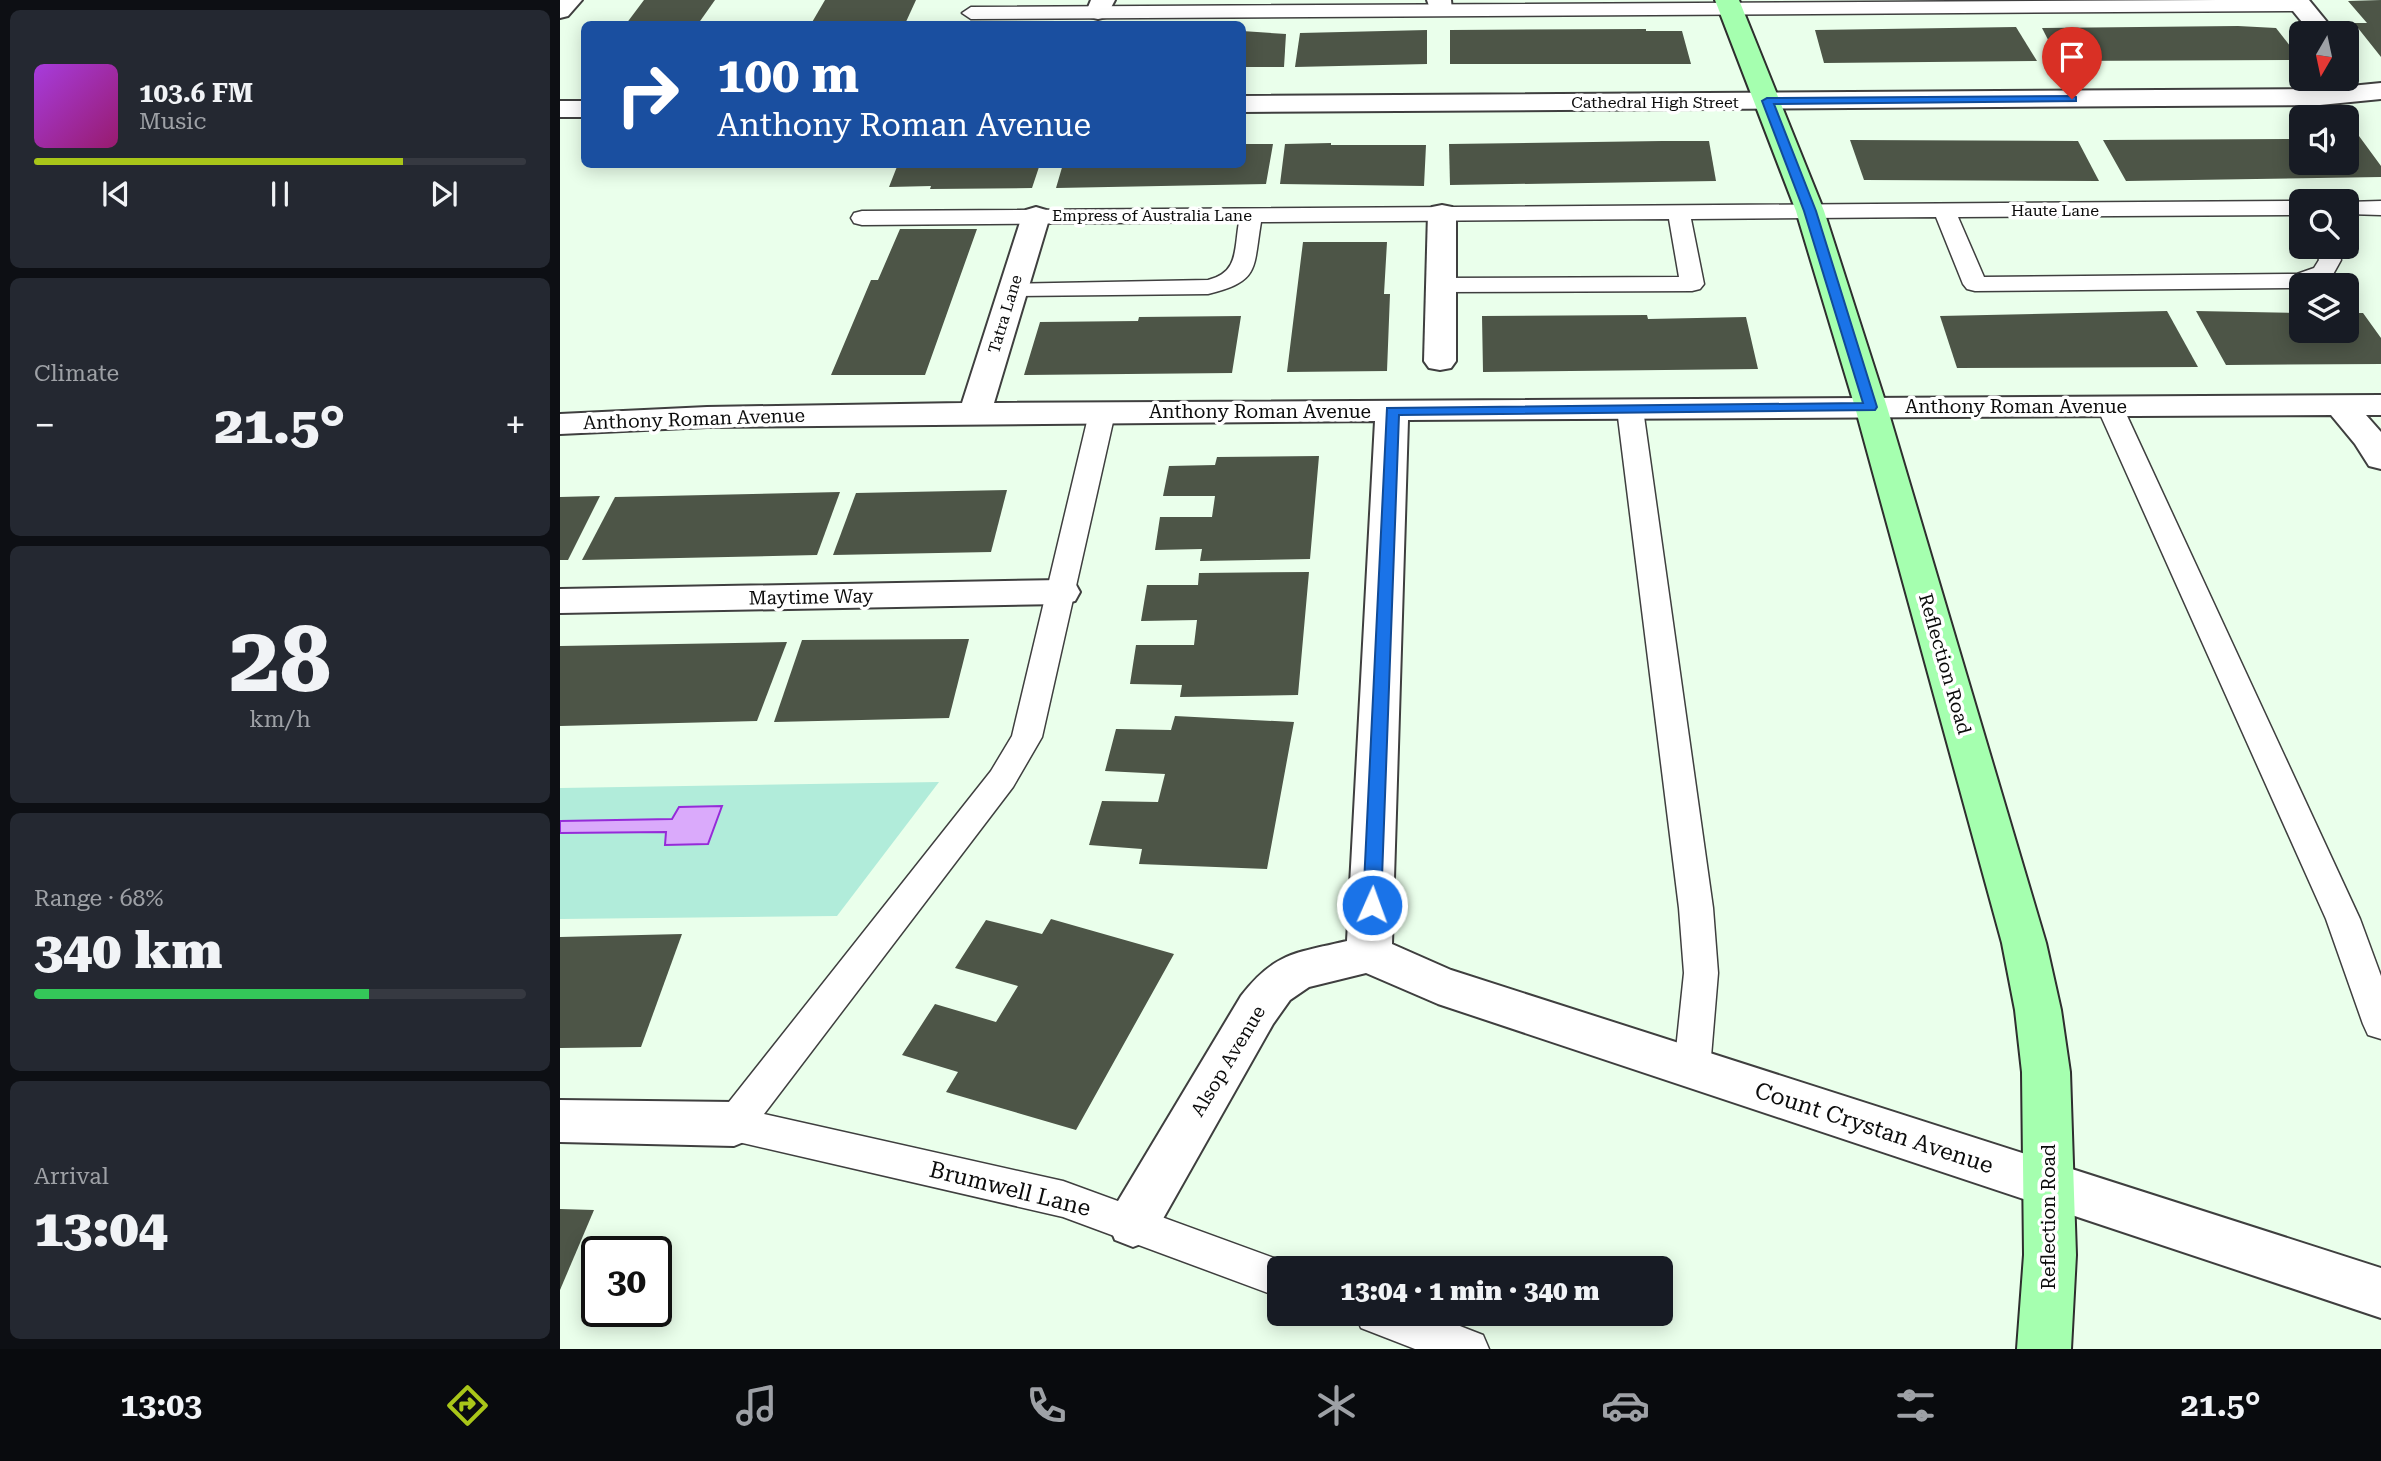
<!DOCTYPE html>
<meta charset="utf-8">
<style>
:root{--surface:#171b24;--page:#242831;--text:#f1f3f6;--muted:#9ea1a6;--line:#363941;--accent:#a9c619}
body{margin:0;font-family:"Roboto Serif",serif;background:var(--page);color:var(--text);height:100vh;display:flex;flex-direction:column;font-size:26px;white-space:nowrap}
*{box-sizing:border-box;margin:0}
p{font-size:23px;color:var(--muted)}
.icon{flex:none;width:38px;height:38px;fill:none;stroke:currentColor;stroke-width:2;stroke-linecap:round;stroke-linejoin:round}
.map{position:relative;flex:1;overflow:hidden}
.side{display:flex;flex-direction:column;gap:10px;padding:10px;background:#0d0f14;width:560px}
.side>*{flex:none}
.banner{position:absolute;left:21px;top:21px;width:665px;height:147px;border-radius:10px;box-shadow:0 4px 18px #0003;background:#1a4fa0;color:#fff;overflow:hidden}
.needle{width:46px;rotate:189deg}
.fabs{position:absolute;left:1729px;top:21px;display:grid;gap:14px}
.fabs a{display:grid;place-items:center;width:70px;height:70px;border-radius:10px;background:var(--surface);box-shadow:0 4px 18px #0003;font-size:35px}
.speed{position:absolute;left:21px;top:1236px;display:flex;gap:14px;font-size:35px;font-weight:700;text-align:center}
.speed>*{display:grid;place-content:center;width:91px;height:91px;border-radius:50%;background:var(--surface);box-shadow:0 4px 18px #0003;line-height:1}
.speed .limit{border:4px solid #111;border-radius:10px;background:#fff;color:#111}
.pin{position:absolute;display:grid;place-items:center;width:60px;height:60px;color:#fff;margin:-72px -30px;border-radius:50% 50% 50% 0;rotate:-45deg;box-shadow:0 0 7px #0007}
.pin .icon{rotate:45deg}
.me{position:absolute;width:77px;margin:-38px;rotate:2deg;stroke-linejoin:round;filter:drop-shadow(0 0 5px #0008)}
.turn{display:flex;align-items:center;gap:24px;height:147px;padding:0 21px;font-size:32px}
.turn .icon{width:91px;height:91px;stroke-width:2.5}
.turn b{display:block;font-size:49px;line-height:60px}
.big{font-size:52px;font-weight:800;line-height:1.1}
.side .widget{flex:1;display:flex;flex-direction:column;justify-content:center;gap:10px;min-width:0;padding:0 24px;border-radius:10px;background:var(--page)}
.side .dial{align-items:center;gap:0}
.dial b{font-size:91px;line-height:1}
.song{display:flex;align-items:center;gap:21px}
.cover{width:84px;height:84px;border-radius:10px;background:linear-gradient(135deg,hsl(280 70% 55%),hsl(320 70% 35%))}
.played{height:7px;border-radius:4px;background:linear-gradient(90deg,var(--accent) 75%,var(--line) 75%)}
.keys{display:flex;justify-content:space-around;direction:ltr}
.heat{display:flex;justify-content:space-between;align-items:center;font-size:38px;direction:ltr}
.charge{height:10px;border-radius:5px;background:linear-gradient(90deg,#34c759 68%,var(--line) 0)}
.trip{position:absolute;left:707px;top:1256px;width:406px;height:70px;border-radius:10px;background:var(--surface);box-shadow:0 4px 18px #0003;font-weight:800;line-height:70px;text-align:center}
.dock{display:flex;height:112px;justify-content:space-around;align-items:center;background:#090b0e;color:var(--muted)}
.dock .icon{width:49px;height:49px}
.dock .active{color:var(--accent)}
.dock b{font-size:32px;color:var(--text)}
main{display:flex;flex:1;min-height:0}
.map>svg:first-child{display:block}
.green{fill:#b1ecda}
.water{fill:#daaafb;stroke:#952bd8;stroke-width:2}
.building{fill:#4d5547}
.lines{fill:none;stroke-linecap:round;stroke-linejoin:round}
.lane-casing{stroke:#3f3f3f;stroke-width:3}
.street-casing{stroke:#3f3f3f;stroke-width:4}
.secondary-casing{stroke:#2e2e2e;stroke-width:4}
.lane{fill:#fff;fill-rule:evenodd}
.street{fill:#fff;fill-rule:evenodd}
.secondary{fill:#a5ffaf;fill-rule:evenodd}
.route{fill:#1a73e8;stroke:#114b97;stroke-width:2}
.labels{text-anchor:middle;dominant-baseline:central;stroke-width:7;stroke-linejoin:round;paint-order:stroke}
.far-street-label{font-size:16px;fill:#0c0c0c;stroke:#fff}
.street-label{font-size:19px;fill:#0c0c0c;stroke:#fff}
.near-street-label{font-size:23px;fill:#0c0c0c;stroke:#fff}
</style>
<main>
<section class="side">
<div class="widget">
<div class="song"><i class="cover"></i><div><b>103.6 FM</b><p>Music</p></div></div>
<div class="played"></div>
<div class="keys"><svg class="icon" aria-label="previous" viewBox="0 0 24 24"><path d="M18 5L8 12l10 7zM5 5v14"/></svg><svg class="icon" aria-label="pause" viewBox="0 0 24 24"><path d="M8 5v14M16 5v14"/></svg><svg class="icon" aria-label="next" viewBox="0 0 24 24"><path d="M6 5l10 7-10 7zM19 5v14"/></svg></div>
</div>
<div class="widget"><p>Climate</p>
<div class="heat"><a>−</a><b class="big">21.5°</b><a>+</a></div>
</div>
<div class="widget dial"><b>28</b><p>km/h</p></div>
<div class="widget"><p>Range · 68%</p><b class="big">340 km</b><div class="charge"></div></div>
<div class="widget"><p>Arrival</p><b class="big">13:04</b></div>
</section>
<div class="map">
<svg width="1821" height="1349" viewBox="0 0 1821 1349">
<rect width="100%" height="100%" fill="#eaffeb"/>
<path class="green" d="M379,782L277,916L0,919V788Z"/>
<path class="water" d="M162,806L148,844L105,845L106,832L0,833V821L112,819L119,807Z"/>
<g class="building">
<path d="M84,0H155L138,24H66Z"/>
<path d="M265,0H356L345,24H251Z"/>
<path d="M1821,0V57L1794,23H1807L1788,1Z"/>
<path d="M1678,26L1716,28L1741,60L1499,61L1482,28Z"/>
<path d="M1456,27L1477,61L1264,63L1255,30Z"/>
<path d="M1086,29V31H1122L1131,64H890V30Z"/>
<path d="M867,30V64L735,67L740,33Z"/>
<path d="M682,31L726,34L724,67H682Z"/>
<path d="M1787,136H1799L1821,166V177L1566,181L1543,140L1741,139V163H1787Z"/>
<path d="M1290,140L1518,141L1539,181L1304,180Z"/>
<path d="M1102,141H1149L1156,181L890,185L889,144Z"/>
<path d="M771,143V145H866L864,186L720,184L725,144Z"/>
<path d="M682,144H713L706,184L496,188L503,164H682Z"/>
<path d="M338,164H480L472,188L370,189L371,186L329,187Z"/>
<path d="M340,229H417L365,375H271L311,280H318Z"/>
<path d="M743,242H827L824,294H830L827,371L727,372Z"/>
<path d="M1607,311L1638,367L1397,368L1380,316Z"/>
<path d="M1636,311L1741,313V331H1787V313H1803L1821,338V364L1666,365Z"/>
<path d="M1087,315L1088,319L1186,317L1198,369L923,372L922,316Z"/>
<path d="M681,316L672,373L464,375L480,322L578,321L579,317Z"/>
<path d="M759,456L750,559L640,561L642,549L595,550L600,517H652L655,496H603L609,466L655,465L657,457Z"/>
<path d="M447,490L431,552L273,555L296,493Z"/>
<path d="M280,492L257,555L22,560L55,497Z"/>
<path d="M40,496L8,560H0V497Z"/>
<path d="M749,572L738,695L620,697L622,685L570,684L576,645H634L637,620L581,621L587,585H638L639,573Z"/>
<path d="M409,639L389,718L214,722L242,640Z"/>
<path d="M227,642L197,721L0,726V646Z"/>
<path d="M615,716L734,722L707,869L579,864L582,849L529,845L542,801L598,802L605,774L545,771L556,729L611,730Z"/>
<path d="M491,919L614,954L516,1130L386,1092L398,1072L342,1055L375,1004L436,1022L458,986L395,968L426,920L482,934Z"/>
<path d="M122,934L81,1047L0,1048V937Z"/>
<path d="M0,1209L34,1210L0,1290Z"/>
</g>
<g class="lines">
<defs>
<g id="lane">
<path d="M1656,0H1742L1749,5L1740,11L411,19L402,13L411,7Z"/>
<path d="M1741,201V215L1398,217L1424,277L1737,274L1754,268L1759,260L1755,247H1777L1781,260L1771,278L1739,288L1415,291L1407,289L1403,284L1376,217L1131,219L1144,284L1140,289L1132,291L881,292L873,290L869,285L873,280L881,278L1119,277L1109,219L701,222C693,270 700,281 648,294L453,296L445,294L441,289L445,284L648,280C679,272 674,250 679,222L302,225L294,223L291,218L294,213L302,211Z"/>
<path d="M1821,201V215L1787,214V202Z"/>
<path d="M1549,397L1558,400L1562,405L1800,919L1821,976V1039L1808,1035L1803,1024L1766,919L1536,405L1540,400Z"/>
<path d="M1070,401L1079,404L1083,409L1153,908L1158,973L1150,1069L1145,1080L1132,1085L1119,1080L1114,1069L1124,973L1119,908L1057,409L1061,404Z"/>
<path d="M542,405L551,408L555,413L482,737L453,787L204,1114L503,1181L733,1265L735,1269H719V1297L503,1217L174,1141L161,1136L155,1124L161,1112L431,771L452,736L529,413L533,408Z"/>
<path d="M795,1314H869L923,1335L929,1349H855L801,1328Z"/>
</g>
<g id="street">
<path d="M0,0H22L8,16L0,18Z"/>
<path d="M531,0H555L546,17L538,19L530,17L526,12Z"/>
<path d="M867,0H891L892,10L888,15H872Z"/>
<path d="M1724,0H1749L1776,33H1751Z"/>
<path d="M1821,83V99L1760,105L682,112V96L1760,89Z"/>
<rect x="0" y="101" width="24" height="16"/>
<path d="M882,205L892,207L896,213V361L891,368L880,370L869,368L864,361L868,213L872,207Z"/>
<path d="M476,207L486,210L490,216L434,403L1821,395V415H1806L1821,432V469L1809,466L1795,444L1771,415L848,420L832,944L891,970L1821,1268V1318L878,1004L806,973L749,987L730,1000L713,1024L591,1240L573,1247L555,1240L548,1223L555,1206L681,996C715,952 736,953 787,941L815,421L147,427L0,434V414L147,407L402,403L462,216L466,210Z"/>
<path d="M502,580L515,583L520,592L515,601L502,604L0,613V589Z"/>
<path d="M0,1100L174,1102L191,1109L198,1124L191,1139L174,1146L0,1142Z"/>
</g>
<path id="secondary" d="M1155,0H1179L1264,211L1327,407L1486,943L1501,1010L1510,1072L1516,1255L1511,1349H1457L1464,1255L1462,1072L1455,1010L1442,943L1295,407L1236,211Z"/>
</defs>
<use href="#lane" class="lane-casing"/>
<use href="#street" class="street-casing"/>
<use href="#secondary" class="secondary-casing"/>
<use href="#lane" class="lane"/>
<use href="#street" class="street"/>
<use href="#secondary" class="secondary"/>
</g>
<path class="route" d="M1512,96L1516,97V101L1214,104L1256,211L1317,407L1315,410L839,415L821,905L819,911L812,913L806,911L803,905L827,408L1303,403L1244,211L1202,101L1207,98Z"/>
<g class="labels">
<g class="far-street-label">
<text x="1095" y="102">Cathedral High Street</text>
<text x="1495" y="210">Haute Lane</text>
<text x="592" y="215">Empress of Australia Lane</text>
<text transform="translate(445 314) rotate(-73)">Tatra Lane</text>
</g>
<g class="street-label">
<text x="1456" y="406">Anthony Roman Avenue</text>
<text x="700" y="411">Anthony Roman Avenue</text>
<text transform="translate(134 419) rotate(-2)">Anthony Roman Avenue</text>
<text transform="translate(251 597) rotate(-1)">Maytime Way</text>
<text transform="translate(1385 664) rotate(74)">Reflection Road</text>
<text transform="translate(668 1061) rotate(-59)">Alsop Avenue</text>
<text transform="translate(1488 1217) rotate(-90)">Reflection Road</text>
</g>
<g class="near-street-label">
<text transform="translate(1314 1128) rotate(18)">Count Crystan Avenue</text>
<text transform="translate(450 1189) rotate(14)">Brumwell Lane</text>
</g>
</g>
</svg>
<div class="fabs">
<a><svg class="needle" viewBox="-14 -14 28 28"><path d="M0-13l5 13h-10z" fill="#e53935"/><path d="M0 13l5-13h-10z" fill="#9ea1a6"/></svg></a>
<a><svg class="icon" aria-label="sound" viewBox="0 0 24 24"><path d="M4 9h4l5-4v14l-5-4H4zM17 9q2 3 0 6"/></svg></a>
<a><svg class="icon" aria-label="search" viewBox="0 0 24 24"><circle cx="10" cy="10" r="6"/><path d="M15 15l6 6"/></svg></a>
<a><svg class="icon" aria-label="layers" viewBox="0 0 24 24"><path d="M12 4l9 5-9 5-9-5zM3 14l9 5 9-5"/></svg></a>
</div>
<div class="speed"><div class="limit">30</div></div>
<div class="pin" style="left:1512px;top:99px;background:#d93025"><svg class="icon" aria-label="arrive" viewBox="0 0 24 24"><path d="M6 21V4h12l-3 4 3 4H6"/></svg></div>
<svg class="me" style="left:812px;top:905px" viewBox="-20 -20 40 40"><circle r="17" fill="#1a73e8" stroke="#fff" stroke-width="3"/><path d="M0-11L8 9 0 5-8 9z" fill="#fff"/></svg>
<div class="trip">13:04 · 1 min · 340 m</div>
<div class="banner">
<div class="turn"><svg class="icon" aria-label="right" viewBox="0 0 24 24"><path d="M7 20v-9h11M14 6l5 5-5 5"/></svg><div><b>100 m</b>Anthony Roman Avenue</div></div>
</div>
</div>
</main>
<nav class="dock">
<b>13:03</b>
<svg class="icon active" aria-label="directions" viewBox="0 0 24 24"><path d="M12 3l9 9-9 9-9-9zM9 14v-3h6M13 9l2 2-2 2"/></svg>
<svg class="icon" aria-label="music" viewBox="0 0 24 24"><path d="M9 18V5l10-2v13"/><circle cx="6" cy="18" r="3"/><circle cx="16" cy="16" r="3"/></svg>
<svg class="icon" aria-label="phone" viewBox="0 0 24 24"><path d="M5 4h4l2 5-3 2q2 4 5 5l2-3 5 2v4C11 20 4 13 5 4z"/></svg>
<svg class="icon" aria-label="climate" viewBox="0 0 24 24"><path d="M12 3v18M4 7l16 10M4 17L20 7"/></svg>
<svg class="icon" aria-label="car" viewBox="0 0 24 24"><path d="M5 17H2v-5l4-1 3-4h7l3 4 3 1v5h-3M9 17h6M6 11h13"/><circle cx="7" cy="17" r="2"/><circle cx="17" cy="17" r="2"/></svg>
<svg class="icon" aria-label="filters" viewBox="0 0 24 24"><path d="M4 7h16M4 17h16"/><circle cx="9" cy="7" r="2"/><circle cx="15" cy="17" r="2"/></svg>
<b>21.5°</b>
</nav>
